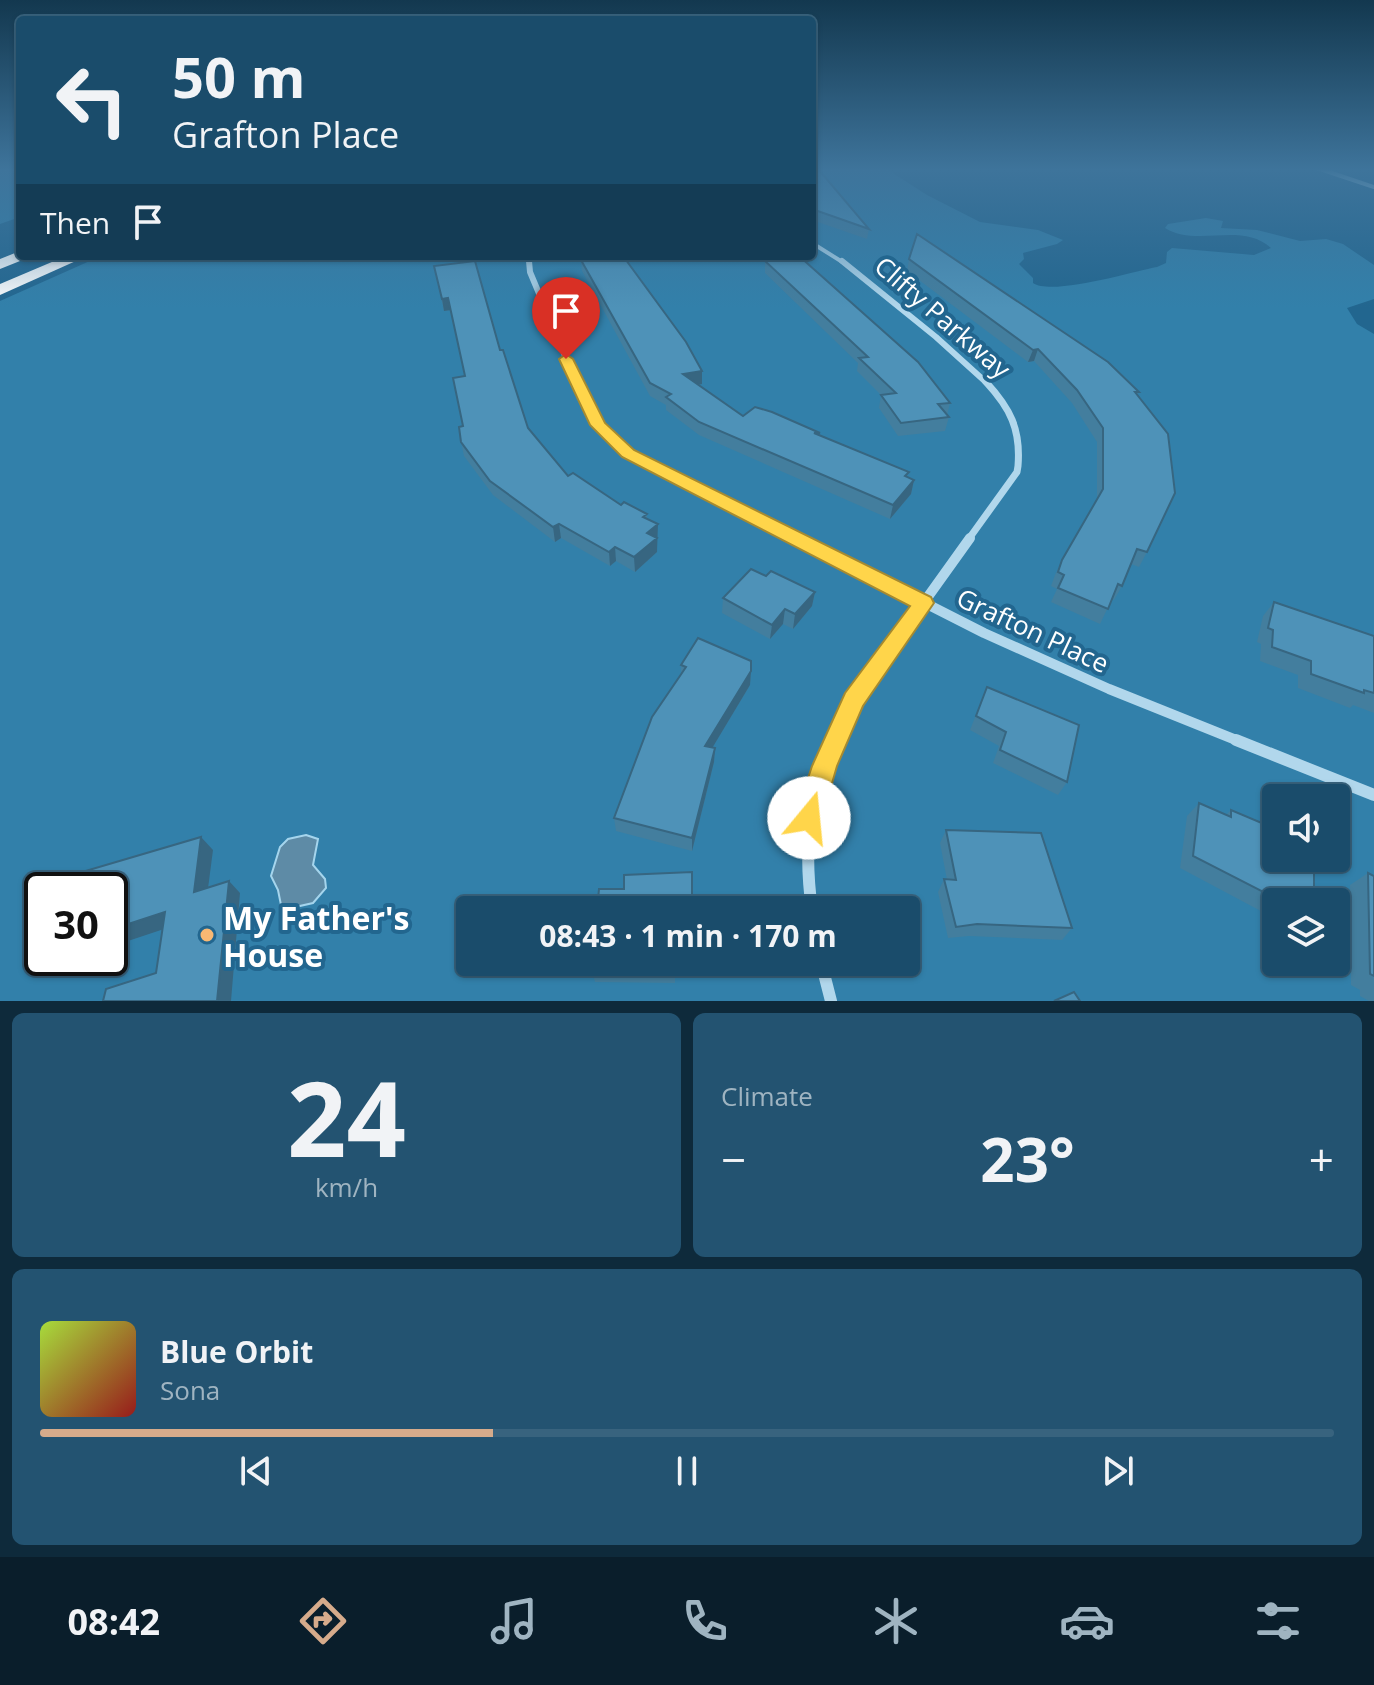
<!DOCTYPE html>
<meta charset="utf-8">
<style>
:root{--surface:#1a4c6b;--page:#235371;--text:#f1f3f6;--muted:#9fb4c1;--line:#38637e;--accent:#d6ab8b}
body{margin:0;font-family:"Open Sans",sans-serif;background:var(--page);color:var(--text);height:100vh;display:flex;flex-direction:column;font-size:30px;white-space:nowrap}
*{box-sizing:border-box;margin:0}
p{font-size:26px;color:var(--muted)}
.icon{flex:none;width:44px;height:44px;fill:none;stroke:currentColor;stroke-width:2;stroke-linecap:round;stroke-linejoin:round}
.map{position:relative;height:1001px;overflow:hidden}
.side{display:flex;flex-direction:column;gap:12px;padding:12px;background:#0e2a3b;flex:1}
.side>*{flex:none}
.banner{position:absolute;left:16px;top:16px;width:800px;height:244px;border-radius:8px;box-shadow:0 2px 6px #0004,0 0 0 2px var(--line);background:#1a4c6b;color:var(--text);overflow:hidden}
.tools{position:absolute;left:1262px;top:784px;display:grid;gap:16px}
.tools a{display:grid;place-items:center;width:88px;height:88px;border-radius:8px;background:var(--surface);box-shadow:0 2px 6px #0004,0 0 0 2px var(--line);font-size:40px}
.speed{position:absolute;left:24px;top:872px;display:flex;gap:16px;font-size:40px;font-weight:700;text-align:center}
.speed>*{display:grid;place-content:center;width:104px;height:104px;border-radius:50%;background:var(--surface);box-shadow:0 2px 6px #0004,0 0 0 2px var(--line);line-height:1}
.speed .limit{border:4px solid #111;border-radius:12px;background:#fff;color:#111}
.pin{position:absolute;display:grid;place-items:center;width:68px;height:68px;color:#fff;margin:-82px -34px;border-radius:50% 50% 50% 0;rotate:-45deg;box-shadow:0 0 8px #0007}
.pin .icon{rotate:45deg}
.me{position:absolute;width:88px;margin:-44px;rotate:17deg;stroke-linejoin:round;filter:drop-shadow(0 0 6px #0008)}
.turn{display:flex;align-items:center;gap:28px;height:168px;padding:0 24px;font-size:36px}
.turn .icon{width:104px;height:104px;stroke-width:2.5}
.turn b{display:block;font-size:56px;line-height:68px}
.then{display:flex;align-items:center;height:76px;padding:0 24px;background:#0003;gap:16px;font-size:30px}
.big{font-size:60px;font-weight:700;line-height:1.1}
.side .card{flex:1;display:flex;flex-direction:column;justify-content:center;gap:12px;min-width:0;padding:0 28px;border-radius:12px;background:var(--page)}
.side .dial{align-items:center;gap:0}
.dial b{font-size:104px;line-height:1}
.song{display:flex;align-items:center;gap:24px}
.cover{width:96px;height:96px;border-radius:12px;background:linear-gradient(135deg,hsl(80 70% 55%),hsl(0 70% 35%))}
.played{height:8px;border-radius:4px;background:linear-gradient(90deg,var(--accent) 35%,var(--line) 35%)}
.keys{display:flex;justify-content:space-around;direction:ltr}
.heat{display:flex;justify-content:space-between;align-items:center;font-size:44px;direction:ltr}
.side .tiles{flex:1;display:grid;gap:12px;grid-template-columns:1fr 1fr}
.card:last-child{grid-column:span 2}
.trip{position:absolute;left:456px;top:896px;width:464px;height:80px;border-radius:8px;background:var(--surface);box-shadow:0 2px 6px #0004,0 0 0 2px var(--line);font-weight:700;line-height:80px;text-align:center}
.tab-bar{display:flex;height:128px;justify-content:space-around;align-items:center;background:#0a1e2b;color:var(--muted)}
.tab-bar .icon{width:56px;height:56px}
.tab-bar .selected{color:var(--accent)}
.tab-bar b{font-size:36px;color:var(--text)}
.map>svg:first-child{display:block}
.green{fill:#3280aa;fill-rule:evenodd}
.water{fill:#5e8ba6;stroke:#a5d5ed;stroke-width:2}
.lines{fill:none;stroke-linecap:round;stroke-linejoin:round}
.street-far4{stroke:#b1d7ec;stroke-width:4}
.street-far3{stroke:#b1d7ec;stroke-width:6}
.street-far2{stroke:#b1d7ec;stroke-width:7}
.street-far1{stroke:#b1d7ec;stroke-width:10}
.street{stroke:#b1d7ec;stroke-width:12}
.highway{fill:#fff;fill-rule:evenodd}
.wall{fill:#437e9e}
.shaded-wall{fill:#376681}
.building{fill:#4e92b8;stroke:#376681;stroke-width:2}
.route{fill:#ffd54a;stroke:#a68a30;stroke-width:2}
.poi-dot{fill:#f8b873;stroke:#22668f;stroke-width:3}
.labels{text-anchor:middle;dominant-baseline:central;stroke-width:8;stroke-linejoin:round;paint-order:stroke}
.street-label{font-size:26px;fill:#fff;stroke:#22668f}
.near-poi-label{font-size:32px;font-weight:bold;fill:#fff;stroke:#22668f;text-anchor:start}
</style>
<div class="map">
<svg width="1374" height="1001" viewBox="0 0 1374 1001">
<rect width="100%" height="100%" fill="#22668f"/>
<g class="green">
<path d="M0,168H20V217L0,224Z"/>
<path d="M812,168H885L927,195L980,222L1038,230L1063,240L1057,244L1023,253L1024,259L1019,264L1033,278V283C1052,296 1131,272 1157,267L1166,263L1167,252L1172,248L1254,255L1271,248C1241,221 1197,248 1165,228L1168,224L1206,218L1223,221L1221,228L1257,230L1300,241L1326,239L1343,244L1374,265V299L1347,308L1357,324L1374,334V1001H0V301L101,256H812ZM1276,798H1336V858H1276ZM42,890H110V958H42ZM1276,902H1336V962H1276ZM470,910H906V962H470Z"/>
</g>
<path class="water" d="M306,835L318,839L313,865L325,879L326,888L313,903L282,910L278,890L271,876L280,847L288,839Z"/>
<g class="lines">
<g class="street-far4">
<path d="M1317,168L1374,187"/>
<path d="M812,243L844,263"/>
<path d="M528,256L529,263"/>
</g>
<g class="street-far3">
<path d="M529,261L530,272L577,384"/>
<path d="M842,261L936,337L988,384"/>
</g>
<g class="street-far2">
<path d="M576,382L598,425L628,453L801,540"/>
<path d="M968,540L1017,472L1018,466C1021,429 1010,408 986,382"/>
</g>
<g class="street-far1">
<path d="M797,538L984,633L1109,689L1241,742"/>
<path d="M835,742L854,700L970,538"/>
</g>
<g class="street">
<path d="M1236,740L1374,795"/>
<path d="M812,910C803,844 809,801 836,740"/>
<path d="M821,962L831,1001"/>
</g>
<g class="highway">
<path d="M20,251V256H28L25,259L0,269V259Z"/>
<path d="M66,256H87L0,295V284Z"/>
</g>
</g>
<g class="wall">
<path d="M812,168L869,229L867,239L812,220Z"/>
<path d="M581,256H652L626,260L702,384L698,385L743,416L820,433L819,436L914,480L911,494L890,519L699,435L666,410V405L650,396L582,271L581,260H583Z"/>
<path d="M909,259L1139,392L1137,395L1147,552L1139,567L1131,564L1122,586L1114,600L1112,599L1100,624L1051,602L1057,589L1051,586L1055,575L1062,560L1097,500V442L1072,403L1034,361L1028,362L907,271Z"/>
<path d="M765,261L950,403L947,415L949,417L945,431L898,436L879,408L881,395L857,371L858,363L765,273Z"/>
<path d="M434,266L500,350L528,428L568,476L621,505L647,514V519L658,538L657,540V552L635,572L616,561L610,566L561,538L555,542L493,495L464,456L461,442L465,376L451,310L444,311Z"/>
<path d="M766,576L815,592L812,606L793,629L783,624L770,639L722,613L723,598Z"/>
<path d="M1274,602L1374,636V630V713L1353,705L1350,708L1298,688V675L1260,661L1261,644L1257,642L1263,616Z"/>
<path d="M681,665L751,671L750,685L712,748H715L714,762L692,851L616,831L614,818L681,674Z"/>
<path d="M987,687L1067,782L1058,795L993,763L999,746L970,730Z"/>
<path d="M1199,803L1226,815L1231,810L1314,902H1276V919L1180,868L1187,816Z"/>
<path d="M946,830L1072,928L1062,940L969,936L948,938L938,892L944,879L947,880L940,843Z"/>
<path d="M1368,873L1374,876V1001H1369L1360,996V990L1351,985L1350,885Z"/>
<path d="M675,962V983L595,982L592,971Z"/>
</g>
<g class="shaded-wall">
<path d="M619,256H652L619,261Z"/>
<path d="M448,298L451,310L444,311L442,299Z"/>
<path d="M1038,349L1034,361L1028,362L1033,350Z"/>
<path d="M702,371V384L683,388V374Z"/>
<path d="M914,480L911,494L890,519L893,505Z"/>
<path d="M559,524L561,538L555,542L553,527Z"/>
<path d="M658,524L657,552L635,572L634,557L647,533Z"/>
<path d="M615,547L616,561L610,566L609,552Z"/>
<path d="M815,592L812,606L793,629L795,614Z"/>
<path d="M785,609L783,624L770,639L772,625Z"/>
<path d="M751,671L750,685L705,760V746Z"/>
<path d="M715,748L714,762L692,851V838Z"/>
<path d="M201,837L213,850L206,904L194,892Z"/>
<path d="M229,881L240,893L231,1001H217Z"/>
<path d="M165,912L179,924L110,947V930Z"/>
</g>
<g class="building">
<path d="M812,168L819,170L869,229L812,209Z"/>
<path d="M917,234L1108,362L1139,392H1135L1168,434L1175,493L1147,552L1137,549L1122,586L1118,584L1108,609L1058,588L1064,575L1058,572L1062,560L1103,489V428L1077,390L1038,349L1033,350L909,259Z"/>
<path d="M586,256H623L686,342L702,371L683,374L743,416L755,407L772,412L820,433H814L909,472L905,476L914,480L893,505L699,422L666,397L671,394L650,383L581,260L588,259Z"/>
<path d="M799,256L918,362L950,403L938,404L949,417L901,423L881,395L896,393L859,358L868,357L765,261Z"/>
<path d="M475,261L500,350H503L528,428L568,476L573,473L621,505L624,502L647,514L643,517L658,524L647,533L657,538L634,557L615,547L609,552L559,524L553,527L490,481L461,442L459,427L463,426L453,378L465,376L448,298L442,299L434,266Z"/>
<path d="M751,569L766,576L771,571L815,592L795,614L785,609L772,625L723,598Z"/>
<path d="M1274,602L1374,636V693L1364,690V693L1311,674V661L1272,647L1273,630L1268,628Z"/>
<path d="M698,638L751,661V671L705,746L715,748L692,838L614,818L652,717L686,667L681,665Z"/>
<path d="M987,687L1079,725L1067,782L1000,750L1006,732L976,716Z"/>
<path d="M1199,803L1231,817V810L1276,829V858H1314V902H1283L1193,856Z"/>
<path d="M946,830L1041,833L1072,928L977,924L956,927L944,879L956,880Z"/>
<path d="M201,837L194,892L229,881L217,1001H103L106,989L156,973L165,912L110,930V890H78L82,872Z"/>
<path d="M692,872V910H597L599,889H624V875Z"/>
<path d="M1368,873L1374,876V976L1370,974Z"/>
<path d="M593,962H675V972L592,971Z"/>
<path d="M1074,992L1080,1001H1054Z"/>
</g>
<linearGradient id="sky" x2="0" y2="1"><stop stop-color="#13384f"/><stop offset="0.55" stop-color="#3e749b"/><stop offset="1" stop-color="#3e749b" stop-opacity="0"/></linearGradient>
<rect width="1374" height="308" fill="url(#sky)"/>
<path class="route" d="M566,354L573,359L605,423L634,450L931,597L934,603L863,706L837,766L819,828L809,831L799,828L795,818L812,766L845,693L910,606L622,457L590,425L559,359Z"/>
<circle class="poi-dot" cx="207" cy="935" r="8"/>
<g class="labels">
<g class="street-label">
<text transform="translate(943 317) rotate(41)">Clifty Parkway</text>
<text transform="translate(1033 630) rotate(25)">Grafton Place</text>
</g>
<g class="near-poi-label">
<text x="223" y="917">My Father's<tspan x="223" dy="37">House</tspan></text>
</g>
</g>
</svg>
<div class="tools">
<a><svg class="icon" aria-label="sound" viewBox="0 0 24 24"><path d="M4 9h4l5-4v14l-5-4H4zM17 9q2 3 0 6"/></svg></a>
<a><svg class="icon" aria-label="layers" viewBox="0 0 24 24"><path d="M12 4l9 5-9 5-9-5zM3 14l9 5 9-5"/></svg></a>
</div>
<div class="speed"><div class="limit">30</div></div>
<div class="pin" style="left:566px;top:359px;background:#d93025"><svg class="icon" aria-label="arrive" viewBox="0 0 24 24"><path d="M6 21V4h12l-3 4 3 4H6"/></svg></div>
<svg class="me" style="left:809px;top:818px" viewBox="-20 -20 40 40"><circle r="19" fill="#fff"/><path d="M0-13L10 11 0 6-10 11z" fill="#ffd54a"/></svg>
<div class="trip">08:43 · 1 min · 170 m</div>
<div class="banner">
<div class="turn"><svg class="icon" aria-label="left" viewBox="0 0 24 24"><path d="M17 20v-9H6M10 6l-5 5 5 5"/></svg><div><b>50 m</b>Grafton Place</div></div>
<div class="then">Then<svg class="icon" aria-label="arrive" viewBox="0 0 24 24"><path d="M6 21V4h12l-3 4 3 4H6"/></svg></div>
</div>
</div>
<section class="side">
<div class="tiles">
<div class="card dial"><b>24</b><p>km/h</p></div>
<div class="card"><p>Climate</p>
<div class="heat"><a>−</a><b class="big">23°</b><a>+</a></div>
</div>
<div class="card">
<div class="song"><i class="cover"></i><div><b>Blue Orbit</b><p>Sona</p></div></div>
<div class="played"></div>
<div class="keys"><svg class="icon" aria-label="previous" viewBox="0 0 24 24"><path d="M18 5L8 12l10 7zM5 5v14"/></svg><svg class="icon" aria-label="pause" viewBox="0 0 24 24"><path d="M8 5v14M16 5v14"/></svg><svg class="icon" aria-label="next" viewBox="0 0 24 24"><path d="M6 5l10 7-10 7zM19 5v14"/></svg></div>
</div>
</div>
</section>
<nav class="tab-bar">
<b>08:42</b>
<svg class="icon selected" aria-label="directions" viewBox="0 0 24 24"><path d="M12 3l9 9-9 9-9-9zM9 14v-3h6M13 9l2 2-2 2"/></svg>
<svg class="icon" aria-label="music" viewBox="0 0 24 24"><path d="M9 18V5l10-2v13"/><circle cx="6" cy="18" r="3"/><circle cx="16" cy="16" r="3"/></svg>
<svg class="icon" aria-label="phone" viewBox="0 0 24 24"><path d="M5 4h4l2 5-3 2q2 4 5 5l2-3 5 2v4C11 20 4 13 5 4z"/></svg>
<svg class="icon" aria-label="climate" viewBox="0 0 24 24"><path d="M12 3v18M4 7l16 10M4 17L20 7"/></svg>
<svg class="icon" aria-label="car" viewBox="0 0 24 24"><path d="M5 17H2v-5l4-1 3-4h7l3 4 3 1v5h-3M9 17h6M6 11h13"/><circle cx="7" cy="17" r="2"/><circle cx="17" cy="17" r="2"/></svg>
<svg class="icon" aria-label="filters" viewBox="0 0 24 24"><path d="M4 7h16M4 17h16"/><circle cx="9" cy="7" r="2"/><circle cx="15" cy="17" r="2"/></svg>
</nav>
